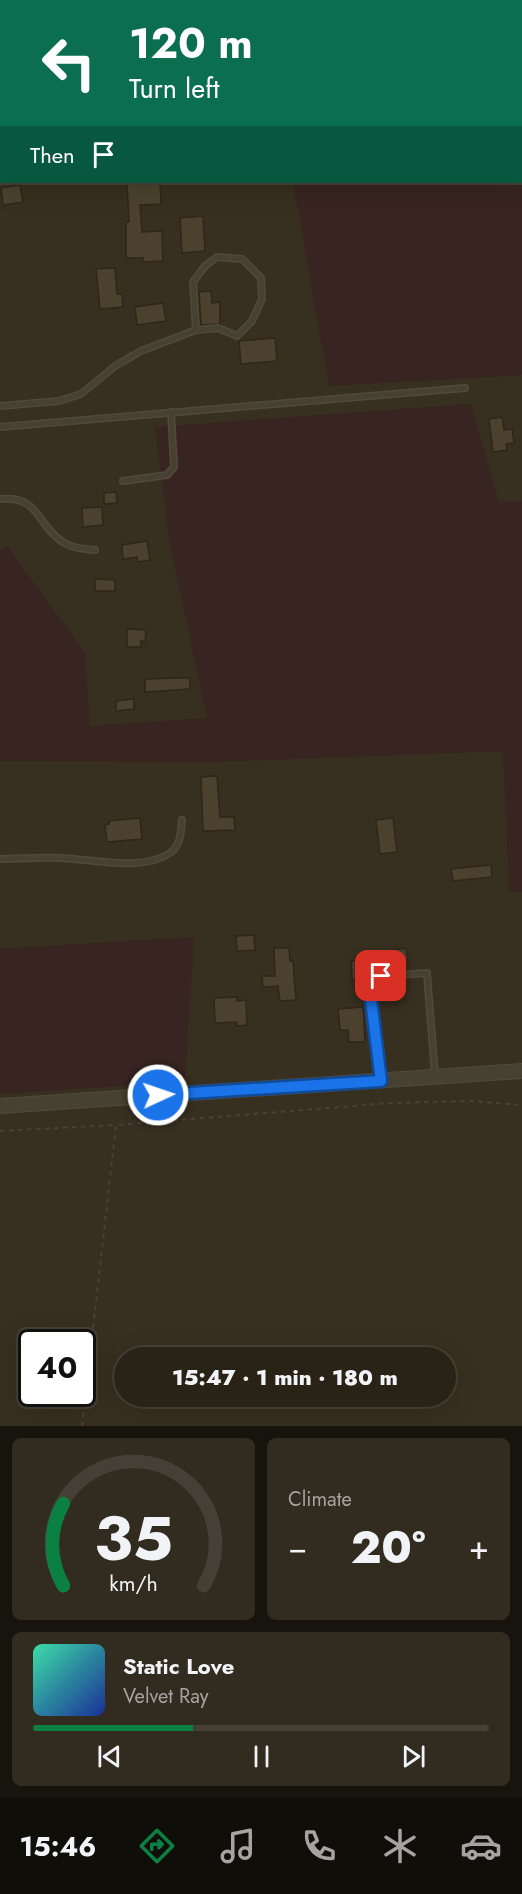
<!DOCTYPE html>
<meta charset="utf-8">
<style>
:root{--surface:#292317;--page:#312b20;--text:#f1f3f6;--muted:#a5a4a1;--line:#454036;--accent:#0b8043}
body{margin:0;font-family:Jost,sans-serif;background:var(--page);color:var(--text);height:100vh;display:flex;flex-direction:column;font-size:22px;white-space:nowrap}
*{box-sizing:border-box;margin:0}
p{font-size:20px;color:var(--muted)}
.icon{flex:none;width:33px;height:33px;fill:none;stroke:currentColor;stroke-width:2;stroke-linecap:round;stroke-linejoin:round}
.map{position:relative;height:1426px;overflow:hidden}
.drawer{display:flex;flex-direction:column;gap:12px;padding:12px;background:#17130d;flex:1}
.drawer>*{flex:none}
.hud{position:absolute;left:0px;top:0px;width:522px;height:183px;box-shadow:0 6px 24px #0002,0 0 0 2px var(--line);background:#0b6e4f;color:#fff;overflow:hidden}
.speed{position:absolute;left:18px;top:1329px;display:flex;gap:12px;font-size:30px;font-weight:700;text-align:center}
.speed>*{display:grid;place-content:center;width:78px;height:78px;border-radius:50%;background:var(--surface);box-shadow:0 6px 24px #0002,0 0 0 2px var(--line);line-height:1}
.speed .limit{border:3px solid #111;border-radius:9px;background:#fff;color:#111}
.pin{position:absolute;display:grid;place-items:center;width:51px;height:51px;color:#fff;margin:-26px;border-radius:12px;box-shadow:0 3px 9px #0006}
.me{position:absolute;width:66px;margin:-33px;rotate:87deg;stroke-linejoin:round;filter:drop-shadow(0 0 4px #0008)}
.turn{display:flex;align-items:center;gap:21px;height:126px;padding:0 30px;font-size:27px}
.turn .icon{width:78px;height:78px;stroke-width:2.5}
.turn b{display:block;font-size:42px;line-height:51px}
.then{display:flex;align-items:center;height:57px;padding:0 30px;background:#0003;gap:12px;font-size:22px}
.big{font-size:45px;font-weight:800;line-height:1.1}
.drawer .tile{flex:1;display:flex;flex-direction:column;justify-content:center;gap:9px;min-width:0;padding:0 21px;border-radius:9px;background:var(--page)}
.drawer .dial{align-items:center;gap:0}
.dial svg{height:156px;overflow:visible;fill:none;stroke:var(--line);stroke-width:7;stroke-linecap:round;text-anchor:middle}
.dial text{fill:var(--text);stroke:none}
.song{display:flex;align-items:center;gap:18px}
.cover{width:72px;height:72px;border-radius:9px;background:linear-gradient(135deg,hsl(160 70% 55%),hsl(230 70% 35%))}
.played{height:6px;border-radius:3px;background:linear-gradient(90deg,var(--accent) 35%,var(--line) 35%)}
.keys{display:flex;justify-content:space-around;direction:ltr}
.heat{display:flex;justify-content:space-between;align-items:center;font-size:33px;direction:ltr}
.drawer .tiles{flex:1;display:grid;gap:12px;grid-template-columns:1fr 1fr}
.tile:last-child{grid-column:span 2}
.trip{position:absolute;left:114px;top:1347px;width:342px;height:60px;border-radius:30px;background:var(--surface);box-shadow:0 6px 24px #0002,0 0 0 2px var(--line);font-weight:800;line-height:60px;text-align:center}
.dock{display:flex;height:96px;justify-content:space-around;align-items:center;background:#100e09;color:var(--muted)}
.dock .icon{width:42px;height:42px}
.dock .on{color:var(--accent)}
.dock b{font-size:27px;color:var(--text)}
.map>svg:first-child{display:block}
.green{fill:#382521}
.building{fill:#4b412e;stroke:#2e271a;stroke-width:1.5}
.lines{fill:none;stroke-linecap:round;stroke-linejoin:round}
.service-casing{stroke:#514a3c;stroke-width:8}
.tertiary-casing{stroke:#514a3c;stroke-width:16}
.path{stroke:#513d39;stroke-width:2;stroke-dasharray:4.5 4.5;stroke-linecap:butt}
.service{stroke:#474132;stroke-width:5}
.tertiary{stroke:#474132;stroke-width:14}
.route-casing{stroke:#114b97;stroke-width:15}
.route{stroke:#1a73e8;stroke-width:10}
</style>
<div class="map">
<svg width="522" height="1426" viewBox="0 0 522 1426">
<rect width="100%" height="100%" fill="#372f1f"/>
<g class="green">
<path d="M294,0H404V1H292Z"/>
<path d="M521,153H522V375L329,386L295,194L291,182H520Z"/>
<path d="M471,404L499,503L522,501V892L509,891L503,751L211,762L0,761V551L7,546L85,653L90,726L207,718L170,545L155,427Z"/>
<path d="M194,937L185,1082L0,1094V949Z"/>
</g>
<g class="building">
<path d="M138,182H160L161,204L140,205L142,232L162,231L163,261L143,262V258H126V222H129L127,183H138Z"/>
<path d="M20,185L23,202L3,205L1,188Z"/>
<path d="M203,216L205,251L182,253L180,218Z"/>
<path d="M115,268L117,294H122L123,307L100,309L96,269Z"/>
<path d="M211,291L212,303L220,302V324L201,325L199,292Z"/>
<path d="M163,303L166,321L137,325L135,307Z"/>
<path d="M275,338L277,361L241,364L239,341Z"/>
<path d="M502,417L504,430L512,429L514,443L506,444L507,450L493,452L489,419Z"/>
<path d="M116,492L117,503L104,504V493Z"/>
<path d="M102,507L103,525L83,527L82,508Z"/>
<path d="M147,541L150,560L138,562L137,557L123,559L122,545Z"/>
<path d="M95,579L115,580V591H95Z"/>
<path d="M127,629L146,630L145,642L141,641V647H127Z"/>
<path d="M178,678H190V689L145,692V679Z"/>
<path d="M134,699V709L116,711V701Z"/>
<path d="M217,776L220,817H234L235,830L203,831L201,777Z"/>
<path d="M140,818L142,839L107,842L105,825L109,824V821Z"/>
<path d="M393,818L397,852L380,854L376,820Z"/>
<path d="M491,865L492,877L453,881L451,869Z"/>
<path d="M254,935L255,950L237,951L236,936Z"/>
<path d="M274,948H289L290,961H293L296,1000L280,1001L278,986L263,987L262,976H275Z"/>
<path d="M406,948L408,960L395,962L394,950Z"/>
<path d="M370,960L372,978L352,980L351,961Z"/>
<path d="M237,997V1001L246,1000L247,1025L237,1026V1022L215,1023L214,998Z"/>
<path d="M363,1007L365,1042H349L348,1030H340L338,1009Z"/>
</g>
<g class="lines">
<defs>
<g id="service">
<path d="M447,0V2"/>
<path d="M0,406L59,401L81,394L115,366L141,351L196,330L218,328L237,336L252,321L262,299L261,278L242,259L217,257L205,266L193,282L196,330"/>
<path d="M0,427L465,388"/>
<path d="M123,481L167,475L174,467L171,412"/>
<path d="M0,499C40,495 36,525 63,542C72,548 84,549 95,550"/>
<path d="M0,859C20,859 40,857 60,858C92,859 142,872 170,853C181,845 181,832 182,820"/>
<path d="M381,1081L370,991L381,976L427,973L435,1075"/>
</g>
<path id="tertiary" d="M0,1106L522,1071"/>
</defs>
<use href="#service" class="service-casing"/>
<use href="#tertiary" class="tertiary-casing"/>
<g class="path">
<path d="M0,1131L116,1125"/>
<path d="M82,1426L116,1125L390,1103L471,1101L522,1105"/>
</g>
<use href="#service" class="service"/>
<use href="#tertiary" class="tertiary"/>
</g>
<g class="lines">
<defs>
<path id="route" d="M158,1095L381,1081L370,991L381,976"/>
</defs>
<use href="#route" class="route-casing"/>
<use href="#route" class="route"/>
</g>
</svg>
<div class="speed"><div class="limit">40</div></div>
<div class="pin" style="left:381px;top:976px;background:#d93025"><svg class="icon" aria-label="arrive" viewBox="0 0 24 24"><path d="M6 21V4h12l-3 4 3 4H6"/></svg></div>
<svg class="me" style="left:158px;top:1095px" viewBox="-20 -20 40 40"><circle r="17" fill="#1a73e8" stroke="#fff" stroke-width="3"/><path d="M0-11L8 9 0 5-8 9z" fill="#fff"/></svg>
<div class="trip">15:47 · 1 min · 180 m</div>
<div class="hud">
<div class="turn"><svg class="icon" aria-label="left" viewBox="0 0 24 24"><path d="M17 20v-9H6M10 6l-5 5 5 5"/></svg><div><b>120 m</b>Turn left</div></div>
<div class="then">Then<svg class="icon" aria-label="arrive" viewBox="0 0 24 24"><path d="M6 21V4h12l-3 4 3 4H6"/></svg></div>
</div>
</div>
<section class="drawer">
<div class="tiles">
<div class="tile dial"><svg viewBox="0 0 100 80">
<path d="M14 69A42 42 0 1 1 86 69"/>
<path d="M14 69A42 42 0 0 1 14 27" stroke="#0b8043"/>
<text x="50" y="56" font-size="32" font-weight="700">35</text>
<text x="50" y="72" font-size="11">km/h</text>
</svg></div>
<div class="tile"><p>Climate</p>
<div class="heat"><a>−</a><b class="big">20°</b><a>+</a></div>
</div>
<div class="tile">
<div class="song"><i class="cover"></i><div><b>Static Love</b><p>Velvet Ray</p></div></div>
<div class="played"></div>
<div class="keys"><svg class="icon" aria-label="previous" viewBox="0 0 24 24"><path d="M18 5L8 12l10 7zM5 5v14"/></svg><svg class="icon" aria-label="pause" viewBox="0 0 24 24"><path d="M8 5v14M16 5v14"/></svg><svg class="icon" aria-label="next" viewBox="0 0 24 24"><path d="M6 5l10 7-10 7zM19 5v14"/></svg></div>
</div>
</div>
</section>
<nav class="dock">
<b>15:46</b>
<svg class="icon on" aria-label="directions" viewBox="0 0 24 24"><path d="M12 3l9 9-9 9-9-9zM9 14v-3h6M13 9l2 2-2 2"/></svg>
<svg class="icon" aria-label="music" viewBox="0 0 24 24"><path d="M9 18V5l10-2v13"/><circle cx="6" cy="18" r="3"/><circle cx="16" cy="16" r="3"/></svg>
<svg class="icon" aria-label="phone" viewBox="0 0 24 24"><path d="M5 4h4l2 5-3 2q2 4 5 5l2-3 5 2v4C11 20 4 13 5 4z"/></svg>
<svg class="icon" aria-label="climate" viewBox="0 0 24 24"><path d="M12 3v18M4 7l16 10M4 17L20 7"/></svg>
<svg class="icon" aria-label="car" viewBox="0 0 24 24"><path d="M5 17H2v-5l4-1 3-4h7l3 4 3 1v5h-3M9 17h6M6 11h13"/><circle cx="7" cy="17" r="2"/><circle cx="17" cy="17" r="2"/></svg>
</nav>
